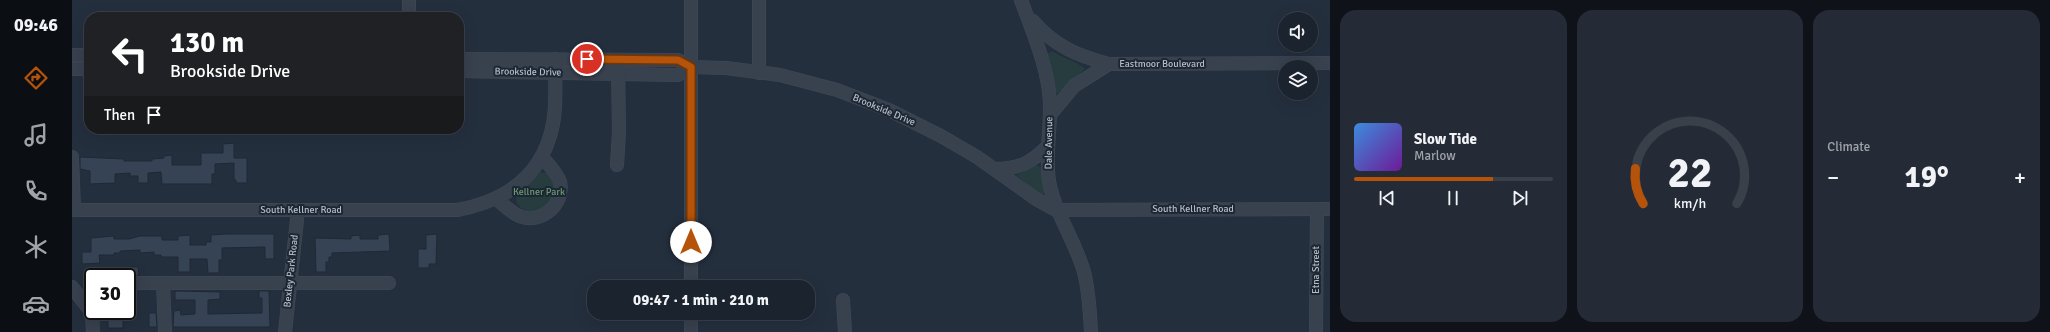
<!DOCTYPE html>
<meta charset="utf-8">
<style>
:root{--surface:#1b232e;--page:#242b36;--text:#f1f3f6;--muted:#a0a4aa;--line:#39404a;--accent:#b45309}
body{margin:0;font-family:Signika,sans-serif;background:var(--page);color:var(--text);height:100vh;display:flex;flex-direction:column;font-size:15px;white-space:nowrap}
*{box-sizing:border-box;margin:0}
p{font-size:13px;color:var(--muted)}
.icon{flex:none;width:22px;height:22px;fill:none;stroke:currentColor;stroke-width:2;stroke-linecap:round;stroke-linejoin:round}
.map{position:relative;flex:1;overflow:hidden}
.details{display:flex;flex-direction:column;gap:10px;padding:10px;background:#0f1319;width:720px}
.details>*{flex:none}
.banner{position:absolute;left:12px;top:12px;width:380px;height:122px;border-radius:16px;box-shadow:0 4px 16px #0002,0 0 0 1px var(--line);background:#202124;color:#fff;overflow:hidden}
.buttons{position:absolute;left:1206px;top:12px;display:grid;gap:8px}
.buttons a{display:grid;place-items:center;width:40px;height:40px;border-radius:50%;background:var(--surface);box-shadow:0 4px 16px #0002,0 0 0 1px var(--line);font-size:20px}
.speed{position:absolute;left:12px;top:268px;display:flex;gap:8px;font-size:20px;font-weight:700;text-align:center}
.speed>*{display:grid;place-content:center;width:52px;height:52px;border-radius:50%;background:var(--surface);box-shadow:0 4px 16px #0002,0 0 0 1px var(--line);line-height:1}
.speed .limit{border:2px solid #111;border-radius:6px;background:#fff;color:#111}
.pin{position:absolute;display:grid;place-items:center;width:34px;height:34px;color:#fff;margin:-17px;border:2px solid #fff;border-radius:50%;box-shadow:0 1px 4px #0007}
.me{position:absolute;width:44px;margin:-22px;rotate:0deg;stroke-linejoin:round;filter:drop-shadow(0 0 3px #0008)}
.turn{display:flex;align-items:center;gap:14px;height:84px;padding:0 20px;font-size:18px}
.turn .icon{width:52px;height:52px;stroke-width:2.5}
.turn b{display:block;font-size:28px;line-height:34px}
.then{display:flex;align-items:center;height:38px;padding:0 20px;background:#0003;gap:8px;font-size:15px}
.big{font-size:30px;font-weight:700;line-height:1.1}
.details .widget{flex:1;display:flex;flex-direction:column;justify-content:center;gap:6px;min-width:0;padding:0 14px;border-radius:16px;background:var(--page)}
.details .dial{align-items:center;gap:0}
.dial svg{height:104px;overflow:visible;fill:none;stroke:var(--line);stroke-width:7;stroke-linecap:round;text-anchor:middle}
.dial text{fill:var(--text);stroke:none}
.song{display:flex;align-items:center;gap:12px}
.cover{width:48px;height:48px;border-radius:6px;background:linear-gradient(135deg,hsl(210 70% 55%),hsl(280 70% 35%))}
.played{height:4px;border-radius:2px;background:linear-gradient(90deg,var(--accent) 70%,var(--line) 70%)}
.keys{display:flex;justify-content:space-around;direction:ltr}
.heat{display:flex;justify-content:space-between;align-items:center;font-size:22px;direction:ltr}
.details .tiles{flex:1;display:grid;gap:10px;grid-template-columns:repeat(3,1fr)}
.trip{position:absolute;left:515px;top:280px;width:228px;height:40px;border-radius:16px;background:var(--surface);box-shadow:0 4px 16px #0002,0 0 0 1px var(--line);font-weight:700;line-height:40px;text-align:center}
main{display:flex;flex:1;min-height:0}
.menu{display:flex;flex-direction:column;width:72px;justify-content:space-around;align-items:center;background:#0b0e12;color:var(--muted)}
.menu .icon{width:28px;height:28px}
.menu .on{color:var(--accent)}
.menu b{font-size:18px;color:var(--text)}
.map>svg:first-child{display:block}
.green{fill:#263c3f}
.building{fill:#364354;stroke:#1f2835}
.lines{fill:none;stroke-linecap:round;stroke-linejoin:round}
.minor-casing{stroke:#414a57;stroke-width:14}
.minor{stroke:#38414e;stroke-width:13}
.route-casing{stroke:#753606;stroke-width:10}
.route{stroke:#b45309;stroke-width:7}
.labels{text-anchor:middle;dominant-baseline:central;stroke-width:4;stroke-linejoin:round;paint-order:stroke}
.street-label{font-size:10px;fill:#b4bcc9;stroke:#1d2633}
.park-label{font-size:10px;fill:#6b9a76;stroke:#1d2633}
</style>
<main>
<nav class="menu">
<b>09:46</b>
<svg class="icon on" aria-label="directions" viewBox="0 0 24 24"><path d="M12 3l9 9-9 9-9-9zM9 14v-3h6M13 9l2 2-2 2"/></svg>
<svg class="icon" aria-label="music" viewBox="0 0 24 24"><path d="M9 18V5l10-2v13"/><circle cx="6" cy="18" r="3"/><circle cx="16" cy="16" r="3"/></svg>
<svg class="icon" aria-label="phone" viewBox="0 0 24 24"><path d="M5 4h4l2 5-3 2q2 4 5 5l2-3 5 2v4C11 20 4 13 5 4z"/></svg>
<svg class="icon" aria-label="climate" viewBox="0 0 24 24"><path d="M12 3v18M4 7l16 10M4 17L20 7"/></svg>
<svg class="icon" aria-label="car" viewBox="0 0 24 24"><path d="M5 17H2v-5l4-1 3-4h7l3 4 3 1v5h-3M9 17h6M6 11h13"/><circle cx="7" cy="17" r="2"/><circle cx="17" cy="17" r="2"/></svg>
</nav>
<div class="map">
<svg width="1258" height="332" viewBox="0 0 1258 332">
<rect width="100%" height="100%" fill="#242f3e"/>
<g class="green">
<path d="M980,51C986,55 1011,65 1013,69L985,94L983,92L975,54Z"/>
<path d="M965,165L970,168L974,191L971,195H968L944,175Z"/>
<path d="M468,172L476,173C497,202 457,224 445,203L444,196Z"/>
</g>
<g class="building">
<path d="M162,143V158H175V183H164V180H162V163L143,164V174H140V184H90L89,172L76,173V183H66V176H58V173L43,174V183L18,184V171L8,169V157L52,159V161H80V159L92,158V156L100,155V165H129V153H151V144Z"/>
<path d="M155,234H202V259H193V247L150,248V260H147V273H136L135,259H118V272H106V257H89V255H82V252L68,253V250L48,251V253H42V255H27L28,263L10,264V252H19V238L42,236V239H57L68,236H90V240H106V236L118,235V245H134V242H139V235Z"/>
<path d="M317,234L318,251L260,253V257H257V262H254V272H244L243,238L279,239V236L288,235V239H306V235Z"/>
<path d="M365,234L364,264H357V268H346V249H354V235Z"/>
<path d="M57,267H66L67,275H57Z"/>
<path d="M103,291L148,292V299L136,300V314L190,313V298H187V291H197L198,327H101L102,311L108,310L109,315L123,314V300H103Z"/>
<path d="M77,313H84L85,327H77Z"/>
<rect x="36" y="316" width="15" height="12"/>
</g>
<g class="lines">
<defs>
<g id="minor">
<path d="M949,0C961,33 976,67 978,102C979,128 973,155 977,181C983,214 1003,240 1012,272C1017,291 1018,312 1019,332"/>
<path d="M337,17V0"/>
<path d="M961,21C982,46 1006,56 1037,64L1258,63"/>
<path d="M0,55H17"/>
<path d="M387,59L606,60L619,67L654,68L708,75L765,90L817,110L869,136L905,157L964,199L984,210L1258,209"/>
<path d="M0,69H17"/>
<path d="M387,71L606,75L619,67"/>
<path d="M687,73V0"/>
<path d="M978,115L1002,86L1037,64"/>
<path d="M0,157L2,210"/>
<path d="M545,165L547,132L546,65"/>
<path d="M923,169C948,168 958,164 976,146"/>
<path d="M424,199C432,205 440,214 450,217C470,223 493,204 488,182C485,173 476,164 470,157"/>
<path d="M0,210H385C434,201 471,176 481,124C485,104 483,80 483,59"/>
<path d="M55,283H317"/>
<path d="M91,283L93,332"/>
<path d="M0,287L20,313L21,332"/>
<path d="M619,287V0"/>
<path d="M771,300L773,332"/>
<path d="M619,313V332"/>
<path d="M213,332L226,210"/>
<path d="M1244,332L1245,209"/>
</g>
</defs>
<use href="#minor" class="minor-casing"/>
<use href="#minor" class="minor"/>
</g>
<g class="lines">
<defs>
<path id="route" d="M515,59L606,60L619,67V242"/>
</defs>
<use href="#route" class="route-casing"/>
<use href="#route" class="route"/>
</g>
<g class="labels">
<g class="street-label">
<text x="1090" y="64">Eastmoor Boulevard</text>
<text transform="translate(456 72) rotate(1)">Brookside Drive</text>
<text transform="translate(812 110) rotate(23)">Brookside Drive</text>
<text transform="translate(977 143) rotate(-89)">Dale Avenue</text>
<text x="1121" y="209">South Kellner Road</text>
<text x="229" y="210">South Kellner Road</text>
<text transform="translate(1244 270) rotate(-90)">Etna Street</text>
<text transform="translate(219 271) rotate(-84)">Bexley Park Road</text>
</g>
<g class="park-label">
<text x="467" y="192">Kellner Park</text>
</g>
</g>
</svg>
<div class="buttons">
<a><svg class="icon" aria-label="sound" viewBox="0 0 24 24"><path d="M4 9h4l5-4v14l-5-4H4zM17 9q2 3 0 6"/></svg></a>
<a><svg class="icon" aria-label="layers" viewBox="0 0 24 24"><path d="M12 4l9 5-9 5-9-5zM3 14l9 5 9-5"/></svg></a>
</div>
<div class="speed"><div class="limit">30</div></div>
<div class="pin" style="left:515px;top:59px;background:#d93025"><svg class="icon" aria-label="arrive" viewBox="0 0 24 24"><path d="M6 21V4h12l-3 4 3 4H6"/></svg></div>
<svg class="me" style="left:619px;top:242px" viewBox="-20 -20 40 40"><circle r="19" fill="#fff"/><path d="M0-13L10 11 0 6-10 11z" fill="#b45309"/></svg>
<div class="trip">09:47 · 1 min · 210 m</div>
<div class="banner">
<div class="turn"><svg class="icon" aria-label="left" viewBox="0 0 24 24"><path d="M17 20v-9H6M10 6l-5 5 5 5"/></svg><div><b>130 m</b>Brookside Drive</div></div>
<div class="then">Then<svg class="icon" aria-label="arrive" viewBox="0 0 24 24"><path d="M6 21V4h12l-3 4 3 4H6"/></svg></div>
</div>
</div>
<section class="details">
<div class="tiles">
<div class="widget">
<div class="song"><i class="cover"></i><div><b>Slow Tide</b><p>Marlow</p></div></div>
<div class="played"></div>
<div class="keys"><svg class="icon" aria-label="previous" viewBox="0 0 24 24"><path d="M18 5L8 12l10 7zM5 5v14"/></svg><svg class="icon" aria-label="pause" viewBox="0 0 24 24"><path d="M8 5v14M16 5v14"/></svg><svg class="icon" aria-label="next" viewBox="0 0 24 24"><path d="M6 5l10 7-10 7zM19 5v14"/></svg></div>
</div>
<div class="widget dial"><svg viewBox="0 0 100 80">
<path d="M14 69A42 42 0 1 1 86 69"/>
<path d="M14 69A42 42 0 0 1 8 42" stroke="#b45309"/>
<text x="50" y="56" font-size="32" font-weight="700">22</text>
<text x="50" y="72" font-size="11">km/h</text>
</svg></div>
<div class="widget"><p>Climate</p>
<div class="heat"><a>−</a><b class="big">19°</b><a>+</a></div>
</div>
</div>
</section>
</main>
